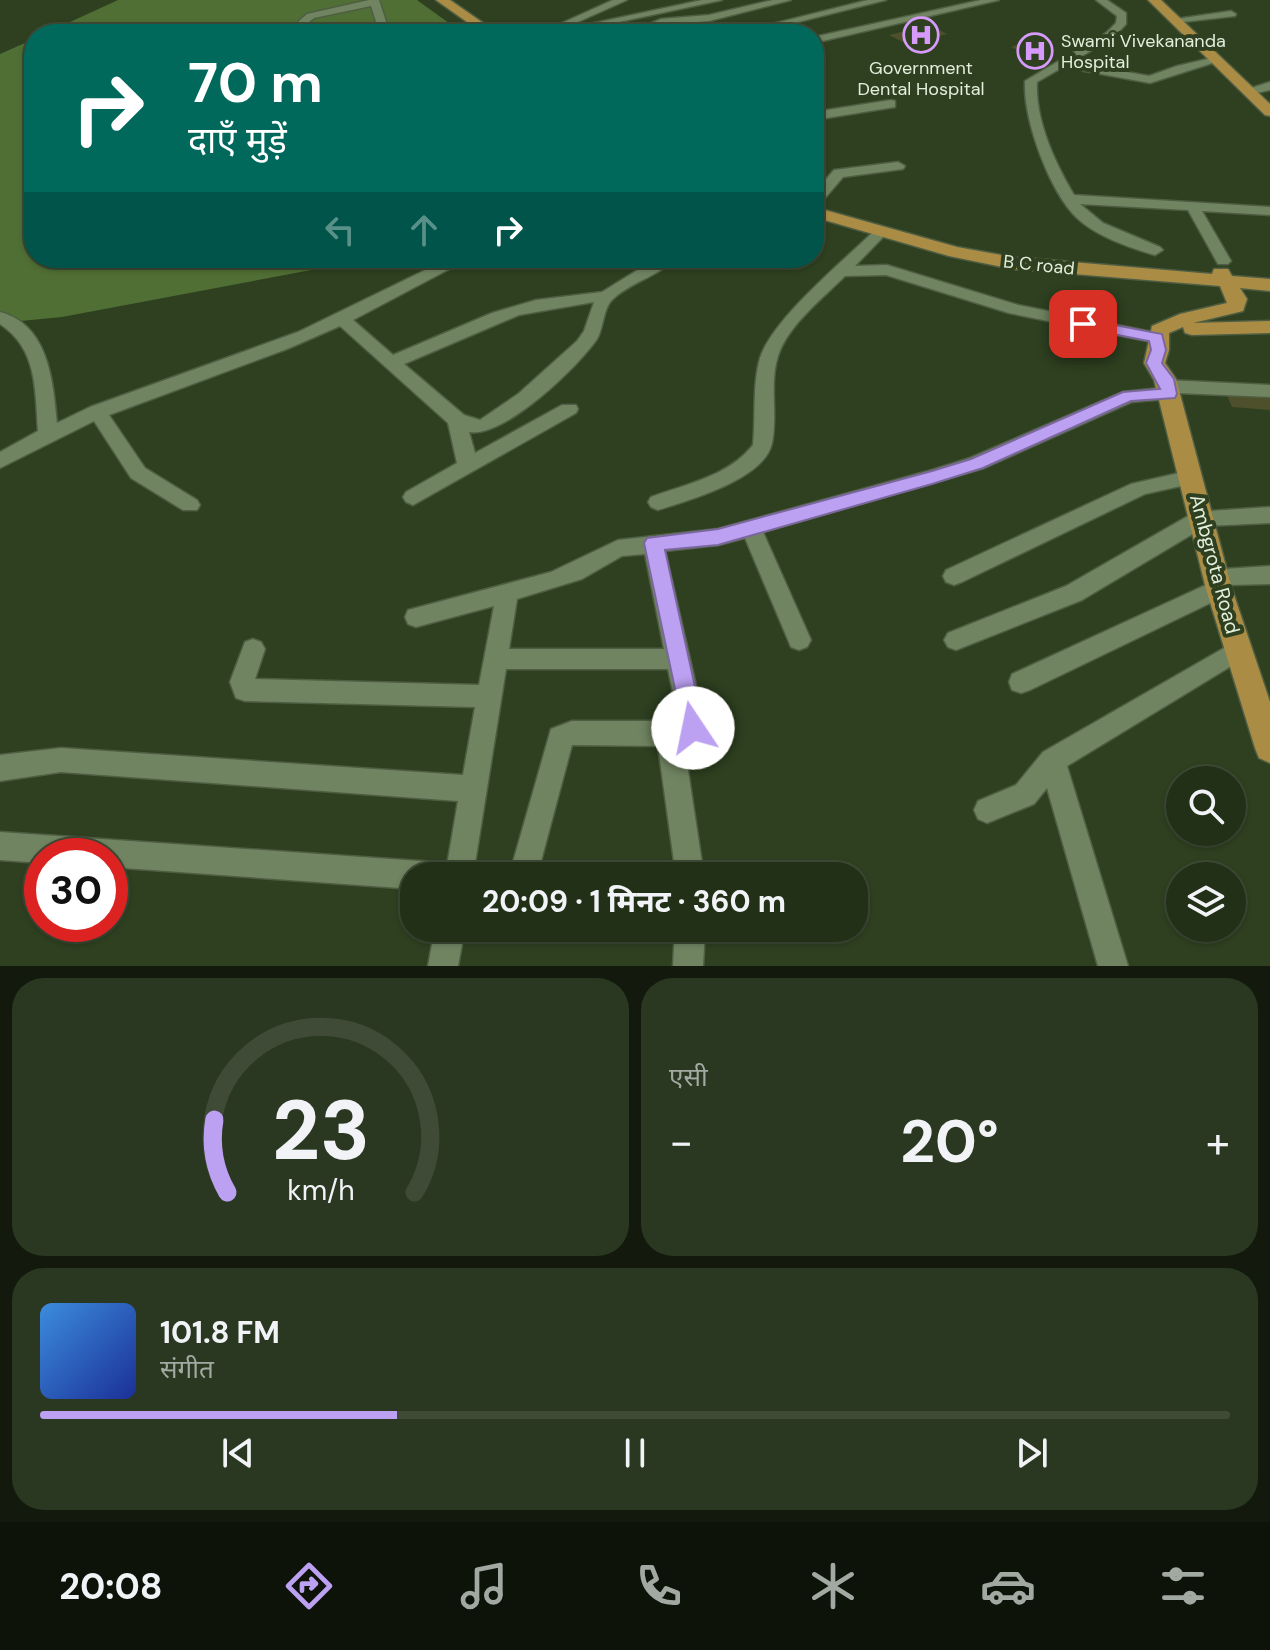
<!DOCTYPE html>
<html lang="hi">
<meta charset="utf-8">
<style>
:root{--surface:#223018;--page:#2a3821;--text:#f1f3f6;--muted:#a2a9a2;--line:#3f4b37;--accent:#bca0f2}
body{margin:0;font-family:"DM Sans","Noto Sans Devanagari",sans-serif;background:var(--page);color:var(--text);height:100vh;display:flex;flex-direction:column;font-size:30px;white-space:nowrap}
*{box-sizing:border-box;margin:0}
p{font-size:26px;color:var(--muted)}
.icon{flex:none;width:44px;height:44px;fill:none;stroke:currentColor;stroke-width:2;stroke-linecap:round;stroke-linejoin:round}
.map{position:relative;height:966px;overflow:hidden}
.sheet{display:flex;flex-direction:column;gap:12px;padding:12px;background:#131a0d;flex:1}
.sheet>*{flex:none}
.guide{position:absolute;left:24px;top:24px;width:800px;height:244px;border-radius:32px;box-shadow:0 2px 6px #0004,0 0 0 2px var(--line);background:#00695c;color:#fff;overflow:hidden}
.controls{position:absolute;left:1166px;top:766px;display:grid;gap:16px}
.controls a{display:grid;place-items:center;width:80px;height:80px;border-radius:50%;background:var(--surface);box-shadow:0 2px 6px #0004,0 0 0 2px var(--line);font-size:40px}
.speed{position:absolute;left:24px;top:838px;display:flex;gap:16px;font-size:40px;font-weight:700;text-align:center}
.speed>*{display:grid;place-content:center;width:104px;height:104px;border-radius:50%;background:var(--surface);box-shadow:0 2px 6px #0004,0 0 0 2px var(--line);line-height:1}
.speed .limit{border:12px solid #d22;background:#fff;color:#111}
.pin{position:absolute;display:grid;place-items:center;width:68px;height:68px;color:#fff;margin:-34px;border-radius:16px;box-shadow:0 4px 12px #0006}
.me{position:absolute;width:88px;margin:-44px;rotate:349deg;stroke-linejoin:round;filter:drop-shadow(0 0 6px #0008)}
.turn{display:flex;align-items:center;gap:28px;height:168px;padding:0 32px;font-size:36px}
.turn .icon{width:104px;height:104px;stroke-width:2.5}
.turn b{display:block;font-size:56px;line-height:68px}
.lanes{display:flex;align-items:center;height:76px;padding:0 32px;background:#0003;justify-content:center;gap:40px;direction:ltr}
.lanes .off{opacity:.35}
.big{font-size:60px;font-weight:700;line-height:1.1}
.sheet .widget{flex:1;display:flex;flex-direction:column;justify-content:center;gap:12px;min-width:0;padding:0 28px;border-radius:32px;background:var(--page)}
.sheet .dial{align-items:center;gap:0}
.dial svg{height:208px;overflow:visible;fill:none;stroke:var(--line);stroke-width:7;stroke-linecap:round;text-anchor:middle}
.dial text{fill:var(--text);stroke:none}
.song{display:flex;align-items:center;gap:24px}
.cover{width:96px;height:96px;border-radius:12px;background:linear-gradient(135deg,hsl(210 70% 55%),hsl(230 70% 35%))}
.played{height:8px;border-radius:4px;background:linear-gradient(90deg,var(--accent) 30%,var(--line) 30%)}
.keys{display:flex;justify-content:space-around;direction:ltr}
.heat{display:flex;justify-content:space-between;align-items:center;font-size:44px;direction:ltr}
.sheet .tiles{flex:1;display:grid;gap:12px;grid-template-columns:1fr 1fr}
.widget:last-child{grid-column:span 2}
.trip{position:absolute;left:400px;top:862px;width:468px;height:80px;border-radius:32px;background:var(--surface);box-shadow:0 2px 6px #0004,0 0 0 2px var(--line);font-weight:700;line-height:80px;text-align:center}
.menu{display:flex;height:128px;justify-content:space-around;align-items:center;background:#0e130a;color:var(--muted)}
.menu .icon{width:56px;height:56px}
.menu .current{color:var(--accent)}
.menu b{font-size:36px;color:var(--text)}
.map>svg:first-child{display:block}
.green{fill:#506f34}
.building{fill:#4d502a}
.lines{fill:none;stroke-linecap:round;stroke-linejoin:round}
.minor-casing{stroke:#4f5e42;stroke-width:3}
.major-casing{stroke:#4f5e42;stroke-width:3}
.minor{fill:#708461;fill-rule:evenodd}
.major{fill:#ab8c45;fill-rule:evenodd}
.route{fill:#bca0f2;stroke:#7a689d;stroke-width:2}
.labels{text-anchor:middle;dominant-baseline:central;stroke-width:8;stroke-linejoin:round;paint-order:stroke}
.far-poi-label{font-size:18px;fill:#e3eedb;stroke:#2e4020;text-anchor:start}
.far-street-label{font-size:18px;fill:#e3eedb;stroke:#2e4020}
.street-label{font-size:20px;fill:#e3eedb;stroke:#2e4020}
</style>
<div class="map">
<svg width="1270" height="966" viewBox="0 0 1270 966">
<rect width="100%" height="100%" fill="#2e4020"/>
<g class="green">
<path d="M118,0H417L464,34H44Z"/>
<path d="M34,39V258H375L62,317L0,323V54Z"/>
</g>
<g class="building">
<path d="M929,25L947,34L907,44L889,35Z"/>
<path d="M1027,40L1053,50L1048,52L1053,53L1038,60L1011,47Z"/>
<path d="M1225,391L1270,393V410L1232,407Z"/>
</g>
<g class="lines">
<defs>
<g id="minor">
<path d="M369,0H379L390,34H380L371,6L314,18L309,22L308,34H298L299,21L307,14Z"/>
<path d="M613,0H627L571,25L562,23Z"/>
<path d="M702,0H722L563,34L557,31Z"/>
<path d="M773,0H791L709,21L663,25L640,34H626L661,19L709,15Z"/>
<path d="M868,0H886L750,34H732Z"/>
<path d="M981,0H999L814,43V37Z"/>
<path d="M1096,0H1107L1126,13V24L1114,37L1072,62L1149,76L1177,66L1216,57L1222,60L1150,83L1063,67L1037,82C1035,120 1055,163 1074,195L1270,207V215L1202,211L1231,261L1228,264H1218L1188,210L1080,204L1103,223L1160,247L1163,250L1155,255C1130,248 1096,236 1077,218C1049,191 1023,119 1025,81L1106,33L1116,23L1117,16Z"/>
<path d="M1231,11L1236,14L1235,16L1174,23L1169,20Z"/>
<path d="M704,31L713,32L714,34H699Z"/>
<path d="M1270,82V90L1248,95L1242,91Z"/>
<path d="M891,100L895,101V107L814,120V112Z"/>
<path d="M898,162L905,166L903,169L843,177L819,205L814,206V193L834,170Z"/>
<path d="M881,228L888,232L855,266L887,265L1018,305L1157,333L1165,338L1157,343L1009,313L886,275L845,276C823,298 788,325 778,356C769,384 778,414 772,443C765,479 689,500 658,510L651,507L648,502L651,497C686,484 729,476 753,445C756,416 752,386 760,358C773,318 845,260 876,229Z"/>
<path d="M450,258H470L353,320L393,355L492,313L536,300L602,292L657,258H676C659,276 631,282 613,299C603,308 604,327 597,339C578,367 504,438 469,432L475,453L562,405H576L578,409L576,413L413,505L406,502L403,497L406,492L457,463L448,423L340,326L287,349L109,415L145,468L197,500L200,505L197,510H183L131,478L94,421L0,468V452L38,431C35,391 38,349 0,324V312C49,325 53,382 57,423L90,407L298,332ZM594,302L584,331L577,341L518,394L480,420L464,415L404,364L519,315Z"/>
<path d="M1166,380L1270,385V397L1177,393L1175,398L1132,402L984,468L763,532L811,640L807,647L799,650L791,647L745,538L718,545L665,551L705,724L698,740L684,744L704,876H676L658,746L572,745L537,876H509L551,729L572,721H679L668,669H506L473,876H414V889L110,867V856H42V863L0,860V832L434,862L444,866L446,871L458,801L61,772L0,781V755L61,748L463,775L475,707L245,701L236,698L230,682L245,642L253,639L261,642L265,649L255,679L479,685L494,606L416,627L408,624L405,617L408,610L551,572L618,540L718,529L932,470L970,458L1123,392L1159,388L1160,382ZM645,554L664,649H509L517,599L582,579L622,556Z"/>
<path d="M1192,470L1199,472L1202,477L1199,482L1145,494L962,582L954,585L946,582L943,576L946,570L1131,484Z"/>
<path d="M1270,507V523L1206,526L1082,600L956,650L948,647L944,640L948,633L1066,586L1195,512Z"/>
<path d="M1270,566V584L1228,585L1230,589L1227,595L1030,690L1021,693L1012,690L1009,682L1012,674L1210,583L1205,576L1208,570Z"/>
<path d="M1238,640L1246,643L1250,650L1246,657L1067,766L1128,966H1098L1047,788L1034,804L987,823L978,819L974,810L978,801L1016,785L1043,752Z"/>
<path d="M435,928H465L458,966H428Z"/>
<path d="M675,928H705L703,966H673Z"/>
</g>
<g id="major">
<path d="M436,0H450L499,34H484Z"/>
<path d="M1148,0H1161L1270,104V116L1265,115Z"/>
<path d="M814,207L957,247L1012,257L1212,274L1214,269H1228L1232,276L1270,279V291L1240,288L1247,299L1243,311L1193,323L1270,321V333L1192,335L1185,333L1183,327L1169,333V350L1165,363L1176,379L1232,589L1270,702V763L1259,758L1255,748L1206,589L1154,380L1144,363L1152,326L1180,314L1227,303L1220,286L1012,269L949,256L814,217Z"/>
</g>
</defs>
<use href="#minor" class="minor-casing"/>
<use href="#major" class="major-casing"/>
<use href="#minor" class="minor"/>
<use href="#major" class="major"/>
</g>
<path class="route" d="M1083,319L1162,334L1166,350L1162,363L1174,379L1177,394L1175,398L1131,401L983,468L932,484L718,545L665,550L704,728L701,736L693,739L685,736L644,543L647,538L718,529L932,471L971,459L1123,392L1160,389L1146,363L1151,350L1149,341L1077,327L1075,324Z"/>
<defs>
<symbol id="hospital-ring" viewBox="-11 -11 22 22"><circle r="9.5" fill="#2e4020" stroke="#d69bfa" stroke-width="1.5"/><path d="M-5-5h3v3.5h4V-5h3V5h-3V1.5h-4V5h-3Z" fill="#d69bfa"/></symbol>
</defs>
<g fill-rule="evenodd">
<use href="#hospital-ring" x="901" y="15" width="40" height="40"/>
<use href="#hospital-ring" x="1015" y="31" width="40" height="40"/>
</g>
<g class="labels">
<g class="far-poi-label">
<text x="1061" y="41">Swami Vivekananda<tspan x="1061" dy="21">Hospital</tspan></text>
<text x="921" y="68" text-anchor="middle">Government<tspan x="921" dy="21">Dental Hospital</tspan></text>
</g>
<g class="far-street-label">
<text transform="translate(1039 265) rotate(6)">B C road</text>
</g>
<g class="street-label">
<text transform="translate(1215 564) rotate(75)">Ambgrota Road</text>
</g>
</g>
</svg>
<div class="controls">
<a><svg class="icon" aria-label="search" viewBox="0 0 24 24"><circle cx="10" cy="10" r="6"/><path d="M15 15l6 6"/></svg></a>
<a><svg class="icon" aria-label="layers" viewBox="0 0 24 24"><path d="M12 4l9 5-9 5-9-5zM3 14l9 5 9-5"/></svg></a>
</div>
<div class="speed"><div class="limit">30</div></div>
<div class="pin" style="left:1083px;top:324px;background:#d93025"><svg class="icon" aria-label="arrive" viewBox="0 0 24 24"><path d="M6 21V4h12l-3 4 3 4H6"/></svg></div>
<svg class="me" style="left:693px;top:728px" viewBox="-20 -20 40 40"><circle r="19" fill="#fff"/><path d="M0-13L10 11 0 6-10 11z" fill="#bca0f2"/></svg>
<div class="trip">20:09 · 1 मिनट · 360 m</div>
<div class="guide">
<div class="turn"><svg class="icon" aria-label="right" viewBox="0 0 24 24"><path d="M7 20v-9h11M14 6l5 5-5 5"/></svg><div><b>70 m</b>दाएँ मुड़ें</div></div>
<div class="lanes"><svg class="icon off" aria-label="left" viewBox="0 0 24 24"><path d="M17 20v-9H6M10 6l-5 5 5 5"/></svg><svg class="icon off" aria-label="ahead" viewBox="0 0 24 24"><path d="M12 20V5M6 11l6-6 6 6"/></svg><svg class="icon" aria-label="right" viewBox="0 0 24 24"><path d="M7 20v-9h11M14 6l5 5-5 5"/></svg></div>
</div>
</div>
<section class="sheet">
<div class="tiles">
<div class="widget dial"><svg viewBox="0 0 100 80">
<path d="M14 69A42 42 0 1 1 86 69"/>
<path d="M14 69A42 42 0 0 1 9 41" stroke="#bca0f2"/>
<text x="50" y="56" font-size="32" font-weight="700">23</text>
<text x="50" y="72" font-size="11">km/h</text>
</svg></div>
<div class="widget"><p>एसी</p>
<div class="heat"><a>−</a><b class="big">20°</b><a>+</a></div>
</div>
<div class="widget">
<div class="song"><i class="cover"></i><div><b>101.8 FM</b><p>संगीत</p></div></div>
<div class="played"></div>
<div class="keys"><svg class="icon" aria-label="previous" viewBox="0 0 24 24"><path d="M18 5L8 12l10 7zM5 5v14"/></svg><svg class="icon" aria-label="pause" viewBox="0 0 24 24"><path d="M8 5v14M16 5v14"/></svg><svg class="icon" aria-label="next" viewBox="0 0 24 24"><path d="M6 5l10 7-10 7zM19 5v14"/></svg></div>
</div>
</div>
</section>
<nav class="menu">
<b>20:08</b>
<svg class="icon current" aria-label="directions" viewBox="0 0 24 24"><path d="M12 3l9 9-9 9-9-9zM9 14v-3h6M13 9l2 2-2 2"/></svg>
<svg class="icon" aria-label="music" viewBox="0 0 24 24"><path d="M9 18V5l10-2v13"/><circle cx="6" cy="18" r="3"/><circle cx="16" cy="16" r="3"/></svg>
<svg class="icon" aria-label="phone" viewBox="0 0 24 24"><path d="M5 4h4l2 5-3 2q2 4 5 5l2-3 5 2v4C11 20 4 13 5 4z"/></svg>
<svg class="icon" aria-label="climate" viewBox="0 0 24 24"><path d="M12 3v18M4 7l16 10M4 17L20 7"/></svg>
<svg class="icon" aria-label="car" viewBox="0 0 24 24"><path d="M5 17H2v-5l4-1 3-4h7l3 4 3 1v5h-3M9 17h6M6 11h13"/><circle cx="7" cy="17" r="2"/><circle cx="17" cy="17" r="2"/></svg>
<svg class="icon" aria-label="filters" viewBox="0 0 24 24"><path d="M4 7h16M4 17h16"/><circle cx="9" cy="7" r="2"/><circle cx="15" cy="17" r="2"/></svg>
</nav>
